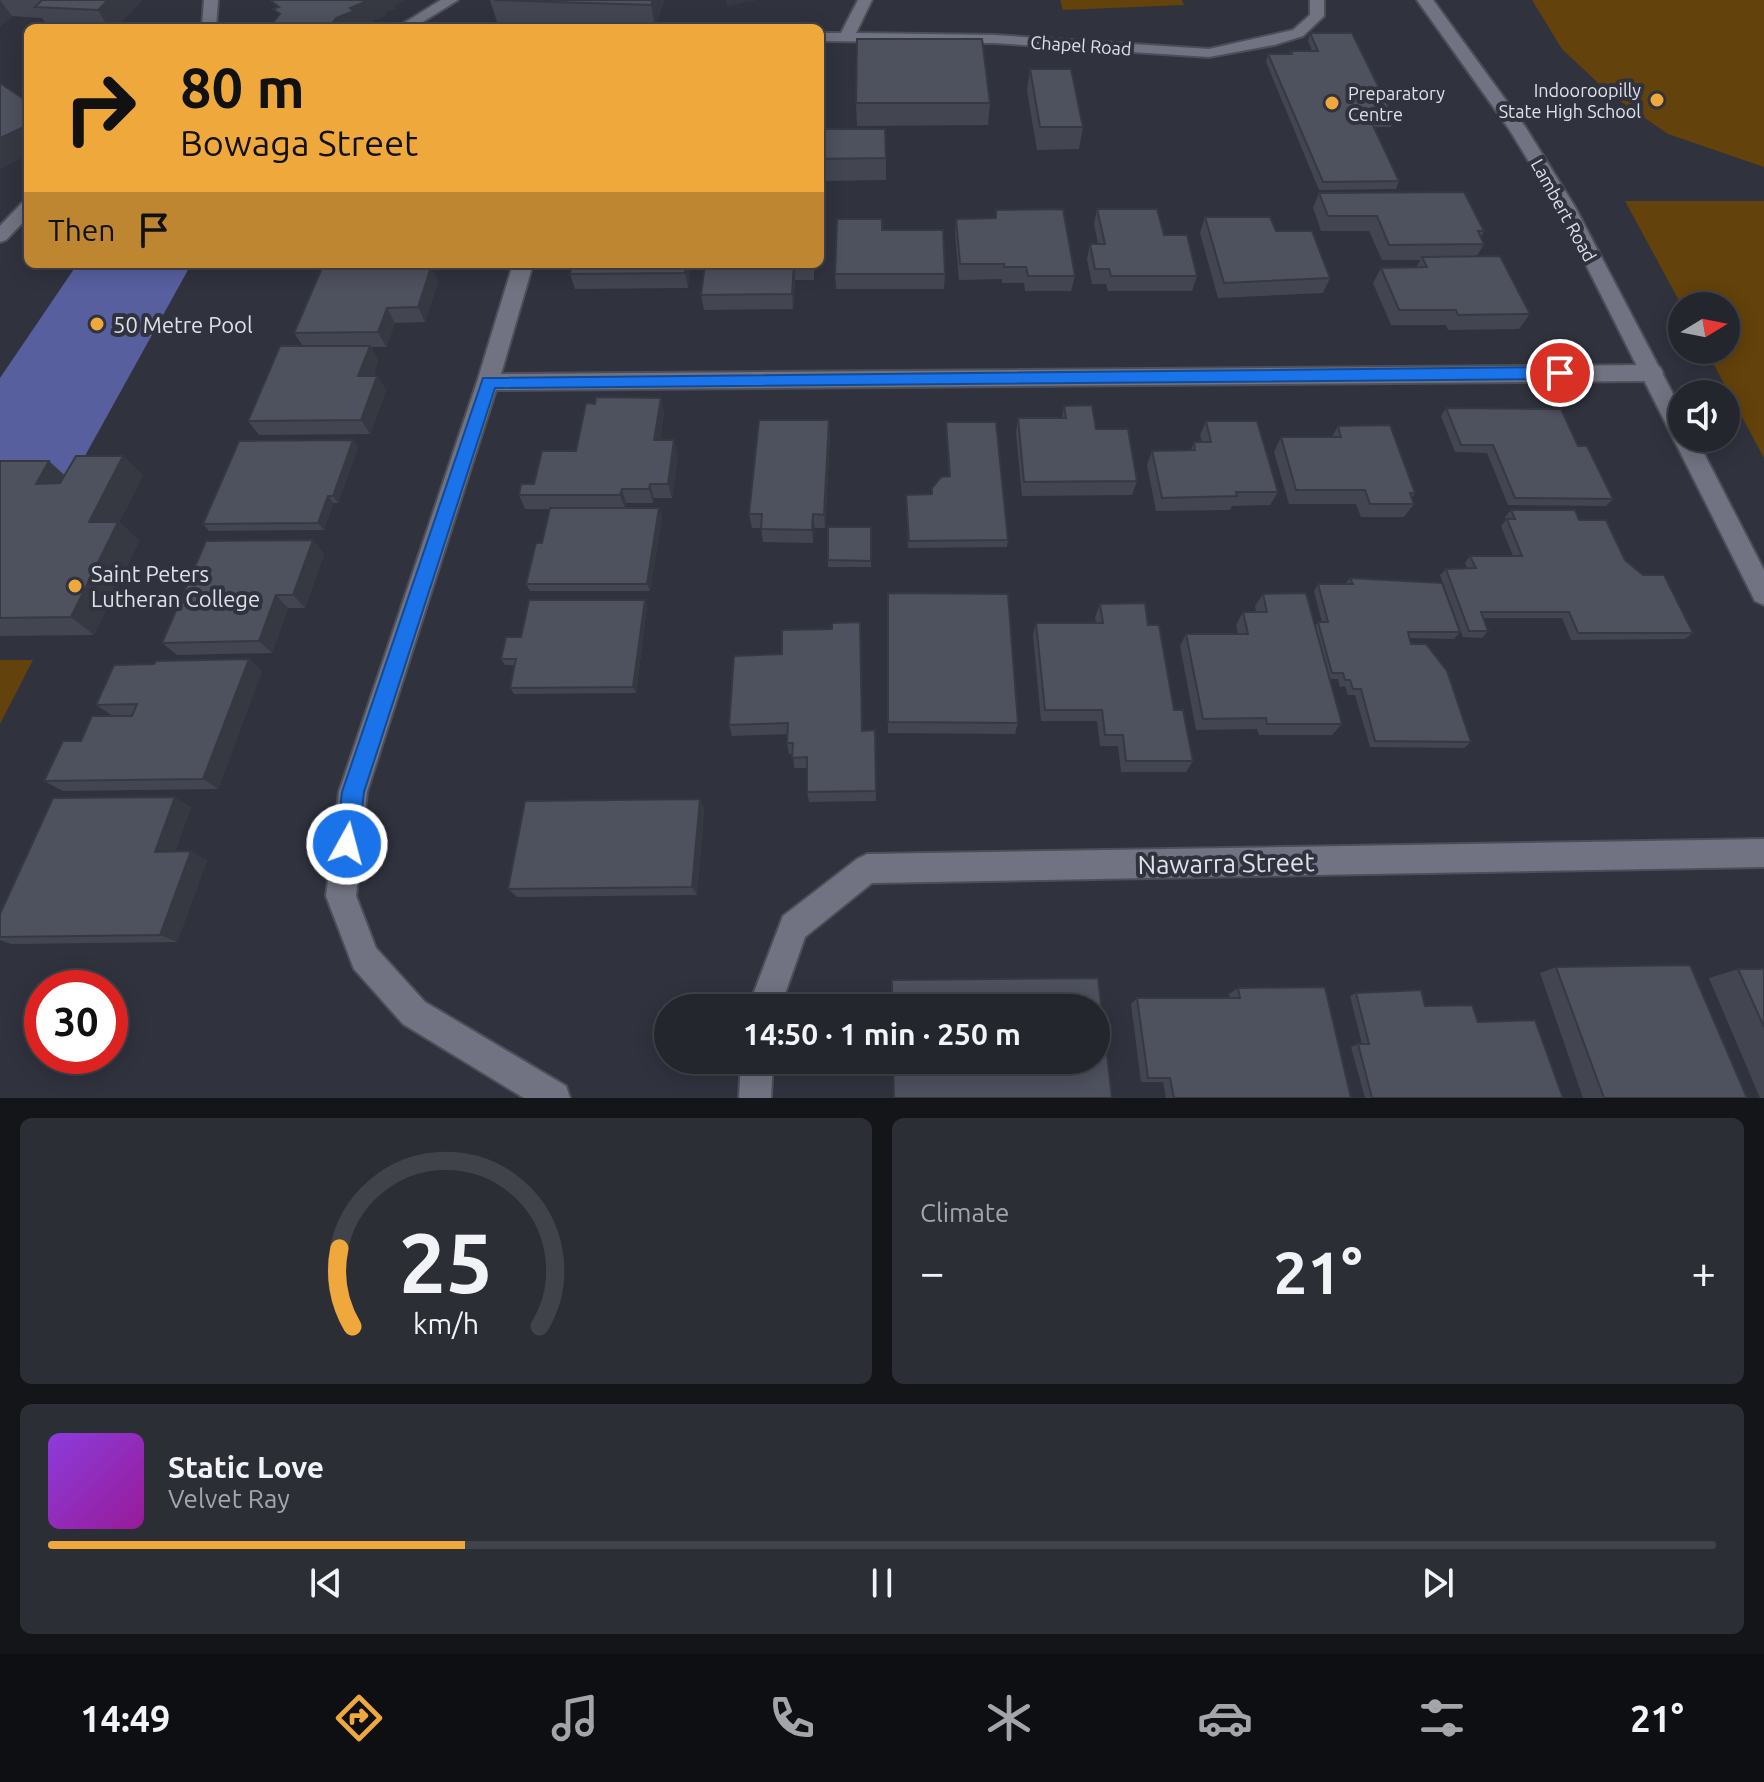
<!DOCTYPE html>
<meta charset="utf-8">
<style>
:root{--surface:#24262e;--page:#2c2e36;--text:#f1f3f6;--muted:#a3a5aa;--line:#41434a;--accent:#eea83c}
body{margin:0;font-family:Ubuntu,sans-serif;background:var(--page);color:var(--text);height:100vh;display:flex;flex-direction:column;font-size:30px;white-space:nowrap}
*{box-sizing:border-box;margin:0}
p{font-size:26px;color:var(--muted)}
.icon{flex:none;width:44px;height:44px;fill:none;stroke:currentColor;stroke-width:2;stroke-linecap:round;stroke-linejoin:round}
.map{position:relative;height:1098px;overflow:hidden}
.drawer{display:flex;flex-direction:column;gap:20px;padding:20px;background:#141519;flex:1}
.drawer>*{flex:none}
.guide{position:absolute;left:24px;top:24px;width:800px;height:244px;border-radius:12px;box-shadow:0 4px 20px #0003,0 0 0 2px var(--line);background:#eea83c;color:#111;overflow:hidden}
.needle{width:52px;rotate:80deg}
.tools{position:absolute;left:1668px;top:292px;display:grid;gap:16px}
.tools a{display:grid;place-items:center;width:72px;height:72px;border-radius:50%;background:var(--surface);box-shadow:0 4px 20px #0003,0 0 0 2px var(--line);font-size:40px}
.speed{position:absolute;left:24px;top:970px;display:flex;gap:16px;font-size:40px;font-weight:700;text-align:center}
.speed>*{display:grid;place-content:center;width:104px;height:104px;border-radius:50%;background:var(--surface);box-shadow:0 4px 20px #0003,0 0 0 2px var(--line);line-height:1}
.speed .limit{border:12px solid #d22;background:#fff;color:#111}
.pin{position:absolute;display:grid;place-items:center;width:68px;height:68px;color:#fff;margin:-34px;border:4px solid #fff;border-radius:50%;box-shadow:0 2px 8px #0007}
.me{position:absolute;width:88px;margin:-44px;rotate:7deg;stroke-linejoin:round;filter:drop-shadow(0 0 6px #0008)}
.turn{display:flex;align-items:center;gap:28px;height:168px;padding:0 24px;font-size:36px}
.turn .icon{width:104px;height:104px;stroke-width:2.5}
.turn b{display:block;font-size:56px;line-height:68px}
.then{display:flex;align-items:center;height:76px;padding:0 24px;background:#0003;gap:16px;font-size:30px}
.big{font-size:60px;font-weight:700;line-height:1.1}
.drawer .tile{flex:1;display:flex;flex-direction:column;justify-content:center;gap:12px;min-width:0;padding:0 28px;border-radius:12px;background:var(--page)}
.drawer .dial{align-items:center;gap:0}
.dial svg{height:208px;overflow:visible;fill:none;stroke:var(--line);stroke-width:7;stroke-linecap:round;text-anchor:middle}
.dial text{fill:var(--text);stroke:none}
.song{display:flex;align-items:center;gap:24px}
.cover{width:96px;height:96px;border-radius:12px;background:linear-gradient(135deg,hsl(270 70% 55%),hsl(300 70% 35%))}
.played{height:8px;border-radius:4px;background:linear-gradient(90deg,var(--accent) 25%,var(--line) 25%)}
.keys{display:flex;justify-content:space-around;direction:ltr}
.heat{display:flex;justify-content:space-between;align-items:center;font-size:44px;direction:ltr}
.drawer .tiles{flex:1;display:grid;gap:20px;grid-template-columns:1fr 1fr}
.tile:last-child{grid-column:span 2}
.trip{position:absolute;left:654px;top:994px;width:456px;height:80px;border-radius:40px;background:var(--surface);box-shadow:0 4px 20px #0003,0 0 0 2px var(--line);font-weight:700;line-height:80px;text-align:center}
.dock{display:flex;height:128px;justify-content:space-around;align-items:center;background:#0e0f12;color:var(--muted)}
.dock .icon{width:56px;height:56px}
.dock .on{color:var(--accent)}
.dock b{font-size:36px;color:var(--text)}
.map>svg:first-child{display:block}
.green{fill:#63420b}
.water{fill:#585f9f}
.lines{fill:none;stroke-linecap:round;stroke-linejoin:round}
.lane-casing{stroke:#4c4e58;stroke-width:4}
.street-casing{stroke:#4c4e58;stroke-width:4}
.secondary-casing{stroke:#4c4e58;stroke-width:4}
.lane{fill:#717382;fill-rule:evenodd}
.street{fill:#717382;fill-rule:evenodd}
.secondary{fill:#717382;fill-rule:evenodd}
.wall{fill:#434651}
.shaded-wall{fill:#373942}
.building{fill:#4e515e;stroke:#373942;stroke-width:2}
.route{fill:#1a73e8;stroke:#114b97;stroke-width:2}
.poi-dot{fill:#eea83c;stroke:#30323e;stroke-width:3}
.labels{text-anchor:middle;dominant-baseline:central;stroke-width:8;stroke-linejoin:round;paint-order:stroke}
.far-street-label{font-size:18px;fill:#dfe1e9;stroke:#30323e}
.far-poi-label{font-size:18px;fill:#dfe1e9;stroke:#30323e;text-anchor:end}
.poi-label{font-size:22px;fill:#dfe1e9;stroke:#30323e;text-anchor:start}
.near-street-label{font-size:26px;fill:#dfe1e9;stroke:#30323e}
</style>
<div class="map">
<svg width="1764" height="1098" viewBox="0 0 1764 1098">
<rect width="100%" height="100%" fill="#30323e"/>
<g class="green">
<path d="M1060,0H1182L1184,5L1063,10Z"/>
<path d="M1532,0H1764V167L1668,134L1610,94L1562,49Z"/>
<path d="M1625,201H1764V458L1706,350H1726V306H1682Z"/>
<path d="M0,660H33L0,724Z"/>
</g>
<path class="water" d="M74,269L188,270L71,481H0V378Z"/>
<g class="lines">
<defs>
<g id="lane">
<path d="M204,0H218L216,28H202Z"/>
<path d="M441,0H458L413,28H396Z"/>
<path d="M858,0H872L856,33L994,35L1209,49L1293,30L1310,15V0H1324V16L1303,36L1274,45L1209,57L994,43L820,41V33H841Z"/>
<path d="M28,202V217L6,240L0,242V226L22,203Z"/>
</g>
<g id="street">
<path d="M513,264H533L501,374L1652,365L1660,367L1663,373L1660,379L1652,381L496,390L367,792L356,896L376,948L425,1002L566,1086L570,1098H524L403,1024L354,969L326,896L339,792L477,382Z"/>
<path d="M1764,839V867L872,883L805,937L780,1008H748L783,916L857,859L867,854Z"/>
<path d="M741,1060H773L771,1098H739Z"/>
</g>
<path id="secondary" d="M1417,0H1433L1526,128L1575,207L1682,411V438H1696L1764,570V605L1755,601L1557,207L1509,129Z"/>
</defs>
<use href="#lane" class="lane-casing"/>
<use href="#street" class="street-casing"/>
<use href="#secondary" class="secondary-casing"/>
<use href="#lane" class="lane"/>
<use href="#street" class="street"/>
<use href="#secondary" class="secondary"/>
</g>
<g class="wall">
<path d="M0,0H142L116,28H49L42,18L12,16L0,26Z"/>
<path d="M490,0H664L655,27L497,22Z"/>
<path d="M1310,33L1394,118L1391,127H1374L1399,181L1396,189L1319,190L1266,62L1268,54H1290L1291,51H1312L1308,41Z"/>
<path d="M1030,69L1083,127L1079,149L1037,150L1027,91Z"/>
<path d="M856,103H990L988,125L857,126Z"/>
<path d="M820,129L886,158V180L820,181Z"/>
<path d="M1319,193L1484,231L1481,238L1484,244L1477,256L1530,314L1519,329L1448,330L1446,325H1391L1373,283L1381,268L1416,267L1421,260H1382L1369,231H1321L1313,208Z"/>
<path d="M1097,209L1164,235L1197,276L1192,291H1108L1106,284H1092L1087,259L1090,244H1098L1094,224Z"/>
<path d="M996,210L1075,276L1071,291H1025L1024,283H1002V279L959,280L955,234L956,219L995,218Z"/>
<path d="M1205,217L1276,231L1330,278L1323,293L1218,298L1200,233Z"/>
<path d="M882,230L945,274L944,289H836L835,274Z"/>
<path d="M320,264H452L451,267L322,268Z"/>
<path d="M572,264H691L688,288L575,289L570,274Z"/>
<path d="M705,264H814V280H795L793,309L704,310L701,295Z"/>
<path d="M431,267L438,282L425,322L395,323L386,347H371L378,361L373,376H377L386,390L370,434L259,435L248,421L303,346L294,333Z"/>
<path d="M1064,406L1096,429L1137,481L1132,495L1022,496L1016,433L1018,418H1062Z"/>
<path d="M1446,408L1578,446L1613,499L1606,506L1508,505L1487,453L1455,452L1441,416Z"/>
<path d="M664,412L660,440L678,455L672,498H654L653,503H626L625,508L662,515L650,591H530L526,584L542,543L550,509H525L519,495L576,451Z"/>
<path d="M1206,421L1278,492L1270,505L1232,506L1230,510L1156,511L1147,465L1152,451L1191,450L1194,442H1202L1200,435Z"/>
<path d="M946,422L1008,540L1007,547L908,548L906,502L931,494L932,488L949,476Z"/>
<path d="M1338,426L1415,493L1412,498L1414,504L1404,517H1361L1356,504H1289L1274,452L1281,437H1332Z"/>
<path d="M830,435L825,528H815L813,543L763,542L761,528H752L749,514Z"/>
<path d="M353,440L358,447L338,503H333L324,530L209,531L203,524Z"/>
<path d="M123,456L143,476L119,522L139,541L94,635L0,636V461L65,475Z"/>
<path d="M1511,510L1579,520L1625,560L1693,633L1685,639L1571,640L1562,618H1484L1488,631L1482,638L1463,637L1440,575L1446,569L1467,568L1465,563L1470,556H1513L1501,526L1506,520L1505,517Z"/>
<path d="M871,527V567H828V560Z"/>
<path d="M313,540L324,554L305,608H288L272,653L177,655L162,643Z"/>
<path d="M1350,578L1460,632L1454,639L1410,638L1411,644L1471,742L1464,748L1370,747L1355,695H1348L1345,686L1340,687L1338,679H1330L1342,724L1332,735H1259L1257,729L1196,730L1180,646L1186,634H1238L1236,625L1243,612H1256L1255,606L1263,594L1315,626L1318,622H1322L1314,591L1318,584H1345Z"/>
<path d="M888,593L1018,723L1015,734L888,733Z"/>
<path d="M645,600L647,606L636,693L514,694L510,688L514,665H505L501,659L521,637Z"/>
<path d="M1100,604L1148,625L1174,710L1193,761L1186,772H1121L1118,746H1100L1097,721H1041L1033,635L1036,623H1096L1095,617Z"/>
<path d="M782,654L862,731L875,730L876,801L809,802L807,792V768H794L793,754H789L787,743V734L732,736L729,725Z"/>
<path d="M249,659L262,671L218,789L63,791L44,781L113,716L96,705L154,664Z"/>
<path d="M191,807L175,851L207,860L177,942L11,944L0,940V914Z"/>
<path d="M704,809L697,895L517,897L508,889Z"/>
<path d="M1556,967L1747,1098H1583L1540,973Z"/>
<path d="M1738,969H1764V1098H1760L1709,978Z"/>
<path d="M1238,988L1351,1098H1166L1163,1082H1141L1131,1004L1137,998H1230L1229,994Z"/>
<path d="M1356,993L1425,1006L1478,1022L1563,1098H1365L1351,1047L1358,1044H1362L1350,996Z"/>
</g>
<g class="shaded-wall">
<path d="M0,0L12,16L1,26L0,25Z"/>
<path d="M108,0H142L116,28H109L98,10Z"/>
<path d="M362,0H406L394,6L396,9L385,13L386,16L373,21L374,24L365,28H329L336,18Z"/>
<path d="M653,0H664L655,27L651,5Z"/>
<path d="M726,0H758L727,6Z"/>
<path d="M28,125V155L0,169V138Z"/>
<path d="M686,264H691L688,288L685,273Z"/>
<path d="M794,265L795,280L793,309L792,294Z"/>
<path d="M431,267L438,282L425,322L418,307Z"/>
<path d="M387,308L395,323L386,347L378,332Z"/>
<path d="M370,346L378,361L367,390L358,376Z"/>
<path d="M377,376L386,390L370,434L361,420Z"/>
<path d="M661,398L664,412L658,454L654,440Z"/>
<path d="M829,420L830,435L825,528L824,515Z"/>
<path d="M353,440L358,447L338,503L333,496Z"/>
<path d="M674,440L678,455L672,498L668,484Z"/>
<path d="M123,456L143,476L119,522L139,541L94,635L71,617L89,522Z"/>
<path d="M49,461L71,481L58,503L36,484Z"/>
<path d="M650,484L654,498L653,503L649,489Z"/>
<path d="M622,489L626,503L625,509L620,495Z"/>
<path d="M328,496L333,503L324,530L318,523Z"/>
<path d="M659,508L662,515L650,591L647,584Z"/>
<path d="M813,514L815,528L813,543L812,530Z"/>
<path d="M313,540L324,554L305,608L293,595Z"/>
<path d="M276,595L288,608L272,653L259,641Z"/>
<path d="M645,600L647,606L636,693L633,687Z"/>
<path d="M249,659L262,671L218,789L203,779Z"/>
<path d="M175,797L191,807L171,861L155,852Z"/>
<path d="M700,799L704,809L697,895L692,887Z"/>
<path d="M191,851L207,860L177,942L160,935Z"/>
</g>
<g class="building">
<path d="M42,0H108L98,10L35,7Z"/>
<path d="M273,0H362L365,2L350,8L354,11L336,18L329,28H269L280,14L273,9L279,7L271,1Z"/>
<path d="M494,0H653L651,5Z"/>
<path d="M1310,33H1352L1394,118L1370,119L1399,181L1323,182L1268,54H1292L1291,51H1318Z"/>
<path d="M857,39H982L990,103H856Z"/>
<path d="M1030,69H1071L1083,127H1040Z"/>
<path d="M0,83L28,102V125L0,138Z"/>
<path d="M820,129H885L886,158L820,159Z"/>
<path d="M1464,192L1484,231H1478L1484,244L1389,245L1377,216H1328L1319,193Z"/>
<path d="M1063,209L1075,276H1028L1026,267H1004V264H960L956,219L996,218V210Z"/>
<path d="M1097,209H1157L1164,235H1187L1197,276H1111L1109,269H1095L1090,244H1105Z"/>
<path d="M1205,217H1270L1276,231H1312L1330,278L1224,283Z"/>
<path d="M837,219H882V230H943L945,274H835Z"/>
<path d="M1500,256L1530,314L1458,315L1456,310H1399L1381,268L1427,267L1422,257Z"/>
<path d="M572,264H686L685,273L570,274Z"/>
<path d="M705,264H813V265H794L792,294L701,295Z"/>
<path d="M431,267L418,307L387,308L378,332L294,333L322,268Z"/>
<path d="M280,346H370L358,376H377L361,420L248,421Z"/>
<path d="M596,397L661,398L654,440H674L668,484H650L649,489H622L620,495H519L521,484H534L542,451H576L586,403L595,404Z"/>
<path d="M1092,405L1096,429H1128L1137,481L1024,482L1018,418H1066L1064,406Z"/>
<path d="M1446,408L1561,409L1578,446H1587L1613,499L1515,498L1493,445H1461Z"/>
<path d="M759,420H829L824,515L813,514L812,530L761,529L762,514H749Z"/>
<path d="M1206,421H1257L1278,492H1236L1237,496L1162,498L1152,451L1195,450L1194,442H1211Z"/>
<path d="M946,422H996L1008,540L909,541L906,495L932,494V488L941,477L950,476Z"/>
<path d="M1390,425L1415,493H1410L1414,504H1370L1365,490H1296L1281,437H1341L1338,426Z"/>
<path d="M353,440L333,496H328L318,523L203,524L239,441Z"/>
<path d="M76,456H123L89,522H118L71,617L0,618V461H49L36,484L60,483Z"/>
<path d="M550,508H659L647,584H526L536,543H542Z"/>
<path d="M1511,510H1575L1579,520H1606L1625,560L1643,575H1664L1693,633H1578L1569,612H1481L1488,631H1469L1446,569L1476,568L1470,556H1522L1507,519H1515Z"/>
<path d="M828,527H871V561L828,560Z"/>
<path d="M313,540L293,595H276L259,641L162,643L206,541Z"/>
<path d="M1350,578L1442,583L1460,632H1408L1411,644H1426L1447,671L1471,742L1375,741L1361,689H1353L1350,680H1345L1343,673H1332L1318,622H1328L1318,584H1353Z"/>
<path d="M888,593L1008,594L1018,723L888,722Z"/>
<path d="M1306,593L1342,724H1267L1266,718L1203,719L1186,634H1248L1243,612H1267L1263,594Z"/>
<path d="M529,600H645L633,687L510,688L516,659H501L506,637H521Z"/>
<path d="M1145,603L1148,625H1159L1174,710H1183L1193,761H1126L1123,735H1105L1102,710H1045L1036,623H1103L1100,604Z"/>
<path d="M860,622L862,731L875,730L876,791L807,792V757L792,758L793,743H787L788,723L729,725L734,656L782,654V630L832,629V623Z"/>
<path d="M249,659L203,779L44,781L63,741H81L92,716H132L137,704L96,705L114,665L154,664L156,661Z"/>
<path d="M175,797L155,852L191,851L160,935L0,937V914L53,798Z"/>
<path d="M700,799L692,887L508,889L525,801Z"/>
<path d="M1690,965L1747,1098H1604L1556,967Z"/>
<path d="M1738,969H1764V1027Z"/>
<path d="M1098,978L1112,1098H894L893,1060H1096V1008H892V980Z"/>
<path d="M1325,987L1351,1098H1174L1170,1078H1148L1137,998H1240L1238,988Z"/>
<path d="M1421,990L1425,1006L1472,1005L1478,1022L1535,1020L1563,1098H1372L1358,1044H1369L1356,993Z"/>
</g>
<path class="route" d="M1560,367L1568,373L1560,379L495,388L364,792L358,844L355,851L347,855L339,851L336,844L342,792L483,378Z"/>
<g class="poi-dot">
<circle cx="1657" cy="100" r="8"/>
<circle cx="1332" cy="103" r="8"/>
<circle cx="97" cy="324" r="8"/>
<circle cx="75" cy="586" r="8"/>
</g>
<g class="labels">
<g class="far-street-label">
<text transform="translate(1081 45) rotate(4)">Chapel Road</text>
<text transform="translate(1564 210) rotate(61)">Lambert Road</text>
</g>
<g class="far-poi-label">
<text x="1641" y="90">Indooroopilly<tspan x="1641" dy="21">State High School</tspan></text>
<text x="1348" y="93" text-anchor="start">Preparatory<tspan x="1348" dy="21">Centre</tspan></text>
</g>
<g class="poi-label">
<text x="113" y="324">50 Metre Pool</text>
<text x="91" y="573">Saint Peters<tspan x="91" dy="25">Lutheran College</tspan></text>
</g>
<g class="near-street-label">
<text transform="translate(1226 863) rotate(-1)">Nawarra Street</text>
</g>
</g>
</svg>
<div class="tools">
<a><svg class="needle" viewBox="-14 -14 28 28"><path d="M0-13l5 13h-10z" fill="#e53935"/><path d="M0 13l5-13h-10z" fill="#a3a5aa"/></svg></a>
<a><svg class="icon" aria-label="sound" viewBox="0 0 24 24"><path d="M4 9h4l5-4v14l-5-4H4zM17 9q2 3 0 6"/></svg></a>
</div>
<div class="speed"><div class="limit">30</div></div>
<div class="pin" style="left:1560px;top:373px;background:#d93025"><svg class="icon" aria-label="arrive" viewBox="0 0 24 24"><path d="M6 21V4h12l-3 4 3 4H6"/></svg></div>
<svg class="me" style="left:347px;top:844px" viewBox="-20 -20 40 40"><circle r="17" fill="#1a73e8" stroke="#fff" stroke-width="3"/><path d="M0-11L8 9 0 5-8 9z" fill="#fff"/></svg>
<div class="trip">14:50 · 1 min · 250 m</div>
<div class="guide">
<div class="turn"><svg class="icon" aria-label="right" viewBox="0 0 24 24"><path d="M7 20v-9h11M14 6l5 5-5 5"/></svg><div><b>80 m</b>Bowaga Street</div></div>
<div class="then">Then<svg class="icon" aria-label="arrive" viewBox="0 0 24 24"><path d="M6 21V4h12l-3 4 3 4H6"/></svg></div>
</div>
</div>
<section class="drawer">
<div class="tiles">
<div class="tile dial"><svg viewBox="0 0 100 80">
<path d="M14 69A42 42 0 1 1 86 69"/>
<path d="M14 69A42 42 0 0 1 9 39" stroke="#eea83c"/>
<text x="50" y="56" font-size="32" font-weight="700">25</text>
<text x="50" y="72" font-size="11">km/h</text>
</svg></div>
<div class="tile"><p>Climate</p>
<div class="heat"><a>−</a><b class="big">21°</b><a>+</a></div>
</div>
<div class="tile">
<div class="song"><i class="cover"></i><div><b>Static Love</b><p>Velvet Ray</p></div></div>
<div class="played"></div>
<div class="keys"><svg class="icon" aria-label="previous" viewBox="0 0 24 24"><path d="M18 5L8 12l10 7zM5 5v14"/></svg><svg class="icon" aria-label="pause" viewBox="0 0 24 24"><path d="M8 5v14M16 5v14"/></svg><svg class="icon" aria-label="next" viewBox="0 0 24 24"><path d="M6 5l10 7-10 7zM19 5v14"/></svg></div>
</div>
</div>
</section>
<nav class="dock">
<b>14:49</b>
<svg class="icon on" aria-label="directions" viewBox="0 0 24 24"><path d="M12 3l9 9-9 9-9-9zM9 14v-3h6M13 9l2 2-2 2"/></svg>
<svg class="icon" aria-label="music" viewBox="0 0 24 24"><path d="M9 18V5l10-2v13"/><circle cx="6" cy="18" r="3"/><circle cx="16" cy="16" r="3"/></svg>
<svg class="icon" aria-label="phone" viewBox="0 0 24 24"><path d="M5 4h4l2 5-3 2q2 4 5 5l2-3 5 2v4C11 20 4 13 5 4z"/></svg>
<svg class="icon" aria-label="climate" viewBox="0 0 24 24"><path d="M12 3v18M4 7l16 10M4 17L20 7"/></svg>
<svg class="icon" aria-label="car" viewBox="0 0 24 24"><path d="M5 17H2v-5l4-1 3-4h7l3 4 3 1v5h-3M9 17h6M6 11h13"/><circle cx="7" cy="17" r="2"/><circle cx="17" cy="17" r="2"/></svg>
<svg class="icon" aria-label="filters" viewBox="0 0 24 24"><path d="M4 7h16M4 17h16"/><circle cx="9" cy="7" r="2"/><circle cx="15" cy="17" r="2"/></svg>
<b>21°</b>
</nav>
